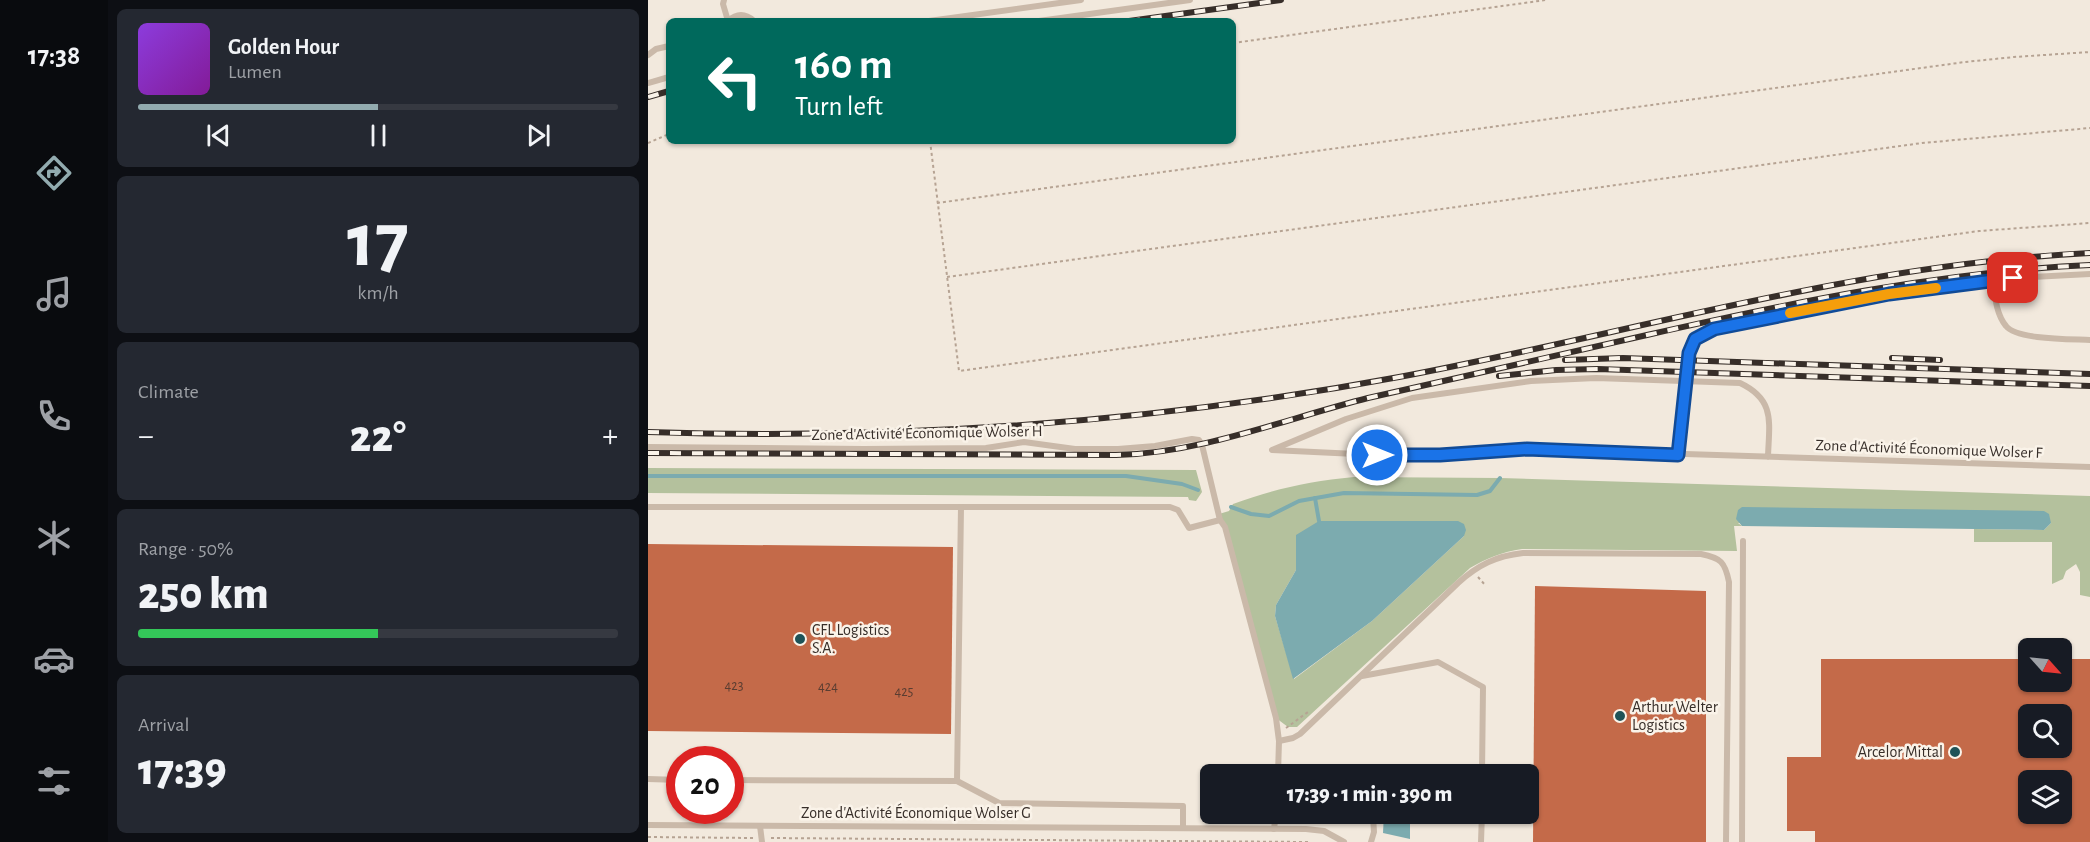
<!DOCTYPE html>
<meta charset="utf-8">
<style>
:root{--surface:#171b24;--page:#242831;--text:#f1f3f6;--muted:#9ea1a6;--line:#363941;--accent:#92abaf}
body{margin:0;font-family:"Alegreya Sans",sans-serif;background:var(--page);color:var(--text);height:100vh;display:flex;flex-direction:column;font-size:22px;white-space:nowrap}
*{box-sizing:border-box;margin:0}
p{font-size:20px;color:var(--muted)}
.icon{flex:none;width:33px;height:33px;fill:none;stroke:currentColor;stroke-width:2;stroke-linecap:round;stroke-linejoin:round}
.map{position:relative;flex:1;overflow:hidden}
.side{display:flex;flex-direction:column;gap:9px;padding:9px;background:#0d0f14;width:540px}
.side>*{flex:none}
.hud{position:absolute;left:18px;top:18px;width:570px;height:126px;border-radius:9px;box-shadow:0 2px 4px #0004;background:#00695c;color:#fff;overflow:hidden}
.needle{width:39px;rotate:117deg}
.controls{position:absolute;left:1370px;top:638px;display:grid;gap:12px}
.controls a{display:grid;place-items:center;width:54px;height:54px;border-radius:9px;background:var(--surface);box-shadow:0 2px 4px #0004;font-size:30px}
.speed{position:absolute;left:18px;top:746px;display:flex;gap:12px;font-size:30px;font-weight:700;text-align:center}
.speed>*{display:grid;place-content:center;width:78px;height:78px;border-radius:50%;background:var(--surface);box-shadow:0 2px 4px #0004;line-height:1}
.speed .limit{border:9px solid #d22;background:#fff;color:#111}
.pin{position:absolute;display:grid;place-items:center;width:51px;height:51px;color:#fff;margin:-26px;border-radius:12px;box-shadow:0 3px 9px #0006}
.me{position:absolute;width:66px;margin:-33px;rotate:90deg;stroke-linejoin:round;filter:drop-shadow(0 0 4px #0008)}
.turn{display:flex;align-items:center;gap:21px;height:126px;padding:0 30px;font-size:27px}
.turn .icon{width:78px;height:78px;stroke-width:2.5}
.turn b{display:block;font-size:42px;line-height:51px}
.big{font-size:45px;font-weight:800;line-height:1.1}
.side .widget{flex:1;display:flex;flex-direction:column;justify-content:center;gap:9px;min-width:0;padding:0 21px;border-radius:9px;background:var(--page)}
.side .dial{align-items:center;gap:0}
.dial b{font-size:78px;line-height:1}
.song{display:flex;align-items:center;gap:18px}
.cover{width:72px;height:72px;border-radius:9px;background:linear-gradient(135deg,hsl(270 70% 55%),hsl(290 70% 35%))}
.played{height:6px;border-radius:3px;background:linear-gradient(90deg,var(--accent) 50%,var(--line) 50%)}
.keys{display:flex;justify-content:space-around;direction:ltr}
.heat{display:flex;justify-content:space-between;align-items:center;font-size:33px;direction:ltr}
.charge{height:9px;border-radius:4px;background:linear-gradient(90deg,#34c759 50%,var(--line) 0)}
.trip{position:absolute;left:552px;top:764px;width:339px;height:60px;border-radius:9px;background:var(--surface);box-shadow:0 2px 4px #0004;font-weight:800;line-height:60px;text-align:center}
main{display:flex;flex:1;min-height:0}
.tabs{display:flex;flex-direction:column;width:108px;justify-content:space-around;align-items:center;background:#090b0e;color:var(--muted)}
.tabs .icon{width:42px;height:42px}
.tabs .selected{color:var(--accent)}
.tabs b{font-size:27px;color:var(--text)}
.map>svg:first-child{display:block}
.green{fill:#b4c19d;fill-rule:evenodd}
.water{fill:#7cabaf}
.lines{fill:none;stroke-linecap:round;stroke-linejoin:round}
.stream{stroke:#7cabaf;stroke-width:4}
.building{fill:#c46a49;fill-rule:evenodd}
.path{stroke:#b6a393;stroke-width:2;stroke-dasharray:3 3;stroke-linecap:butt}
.service{stroke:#cab9a9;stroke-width:6}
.rail-casing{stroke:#372e29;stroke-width:6}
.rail{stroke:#faf3e9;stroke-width:4;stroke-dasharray:11;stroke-linecap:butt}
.route-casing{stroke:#114b97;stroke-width:15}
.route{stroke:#1a73e8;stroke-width:10}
.slow{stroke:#f59e0b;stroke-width:10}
.poi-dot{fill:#1f5358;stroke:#faf3e9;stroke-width:2}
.labels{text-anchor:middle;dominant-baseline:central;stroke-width:5;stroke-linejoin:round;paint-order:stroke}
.number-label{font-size:14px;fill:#5a3d31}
.street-label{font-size:16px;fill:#372e29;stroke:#faf3e9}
.poi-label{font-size:16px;fill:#372e29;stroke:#faf3e9;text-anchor:start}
</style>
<main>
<nav class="tabs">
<b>17:38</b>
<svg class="icon selected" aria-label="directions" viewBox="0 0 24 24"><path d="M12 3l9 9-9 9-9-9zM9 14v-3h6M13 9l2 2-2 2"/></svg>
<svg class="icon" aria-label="music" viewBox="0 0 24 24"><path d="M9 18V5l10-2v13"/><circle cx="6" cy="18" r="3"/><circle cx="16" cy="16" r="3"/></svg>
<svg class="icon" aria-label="phone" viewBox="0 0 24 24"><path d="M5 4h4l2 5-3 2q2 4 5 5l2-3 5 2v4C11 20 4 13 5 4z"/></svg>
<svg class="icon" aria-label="climate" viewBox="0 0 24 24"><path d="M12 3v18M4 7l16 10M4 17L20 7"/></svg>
<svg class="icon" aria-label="car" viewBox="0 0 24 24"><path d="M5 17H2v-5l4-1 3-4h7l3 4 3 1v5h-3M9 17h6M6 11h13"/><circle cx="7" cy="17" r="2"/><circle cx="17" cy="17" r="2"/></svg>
<svg class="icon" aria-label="filters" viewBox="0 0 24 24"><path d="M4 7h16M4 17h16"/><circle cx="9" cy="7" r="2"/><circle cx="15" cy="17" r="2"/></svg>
</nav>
<section class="side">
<div class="widget">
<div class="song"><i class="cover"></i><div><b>Golden Hour</b><p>Lumen</p></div></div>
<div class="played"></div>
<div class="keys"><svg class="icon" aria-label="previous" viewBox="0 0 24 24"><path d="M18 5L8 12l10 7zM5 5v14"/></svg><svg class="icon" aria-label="pause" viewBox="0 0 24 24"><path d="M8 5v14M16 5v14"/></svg><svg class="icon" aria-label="next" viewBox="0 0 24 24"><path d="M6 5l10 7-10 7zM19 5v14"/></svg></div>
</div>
<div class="widget dial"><b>17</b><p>km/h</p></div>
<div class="widget"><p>Climate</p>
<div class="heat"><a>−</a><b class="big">22°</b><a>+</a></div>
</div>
<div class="widget"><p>Range · 50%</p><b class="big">250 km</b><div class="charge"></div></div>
<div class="widget"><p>Arrival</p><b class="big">17:39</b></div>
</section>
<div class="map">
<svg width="1442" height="842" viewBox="0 0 1442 842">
<rect width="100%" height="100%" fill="#f2e9dd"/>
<g class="green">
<path d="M0,468L548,470L554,492L548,501L541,500L540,497L0,493Z"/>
<path d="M706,477L852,478L1442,496V597L1432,595V572L1428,564L1418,571L1415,579L1404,584V542H1326V529L1396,530L1403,523H1090L1094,526H1086L1089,551L874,549C854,552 839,558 822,568L649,727H640L628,718L571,514L581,511L585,504C627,489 661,481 706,477ZM648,535L816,536L724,621L646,679L627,616L628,605L648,570Z"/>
</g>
<g class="water">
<path d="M1094,507L1396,511L1401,514L1403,523L1396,530L1094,526L1088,519L1090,510Z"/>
<path d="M671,521H810L816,524L818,530L816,536L724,621L645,679L627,616L628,605L648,570V535Z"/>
<path d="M736,813L762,820V839L735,833Z"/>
</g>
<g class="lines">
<g class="stream">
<path d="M0,476H478L534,484L550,490"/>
<path d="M667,498L671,521"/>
<path d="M583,507L603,514L621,516L651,501L696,493L829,495L842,491L852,478"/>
</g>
</g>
<g class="building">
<path d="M0,544L305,547L303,734L0,731Z"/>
<path d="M887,586L1058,591V842H885Z"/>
<path d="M1173,659H1380V681H1413V659H1442V842H1167V831H1139V757H1173ZM1380,714H1413V747H1380ZM1380,780H1413V813H1380Z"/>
</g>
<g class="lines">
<g class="path">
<path d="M585,43L898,0"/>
<path d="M282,141L311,371L1331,231L1442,223"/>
<path d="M0,143L21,134"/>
<path d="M289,203L1317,62L1366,57L1442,52"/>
<path d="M299,277L1274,143L1442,128"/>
<path d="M830,577L838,586"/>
<path d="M638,728L660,712"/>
<path d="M0,837L105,838"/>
<path d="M123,838L660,842"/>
</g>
<g class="service">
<path d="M76,0L75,4L80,21"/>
<path d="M80,21C89,13 97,13 106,21"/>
<path d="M281,21L433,0"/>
<path d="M391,21L542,0"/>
<path d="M0,55L8,49L21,46"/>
<path d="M0,83L21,77"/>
<path d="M1345,281C1347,296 1348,314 1358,326C1369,340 1424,339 1442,340"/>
<path d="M0,447L216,449L338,448L376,442L427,449H470L507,446L544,439L551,440L554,445L572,520L577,527L628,718L631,741L630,774"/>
<path d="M1030,455L1041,353L1047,339L1066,329L1241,294L1365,278L1442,274"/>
<path d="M1120,457C1121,423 1128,400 1092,383L948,378L883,381L764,398L698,419L624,450L729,455L826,453L879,449L1442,467"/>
<path d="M0,507H522L530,510L541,528L572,520"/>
<path d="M714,676L790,662L835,687L834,774"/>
<path d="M631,741L645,738L652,734L810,583C830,565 848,556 875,553L1053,554C1073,558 1077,562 1081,582L1078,842"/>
<path d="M0,779L32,780"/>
<path d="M82,780L309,781L351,803L535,806V828"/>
<path d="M309,781L313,507"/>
<path d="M0,825L658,829L676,831L696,842"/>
<path d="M112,826L114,842"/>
<path d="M626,829L628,813"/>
<path d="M723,842L726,832L725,816"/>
<path d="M833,842L834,813"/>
<path d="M1094,842L1095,541"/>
</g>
<defs>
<g id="rail">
<path d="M481,21L633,0"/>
<path d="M0,97L21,91"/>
<path d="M1244,358L1292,360"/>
<path d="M917,360L975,358L1442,374"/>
<path d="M851,376L908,370L950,369L1442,386"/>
<path d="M0,432C252,440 503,423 751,377C981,334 1207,264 1442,253"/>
<path d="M0,453L468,455C555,453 636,419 720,398C813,377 906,356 999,335C1146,302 1291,272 1442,265"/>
</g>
</defs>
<use href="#rail" class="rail-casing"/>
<use href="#rail" class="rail"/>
</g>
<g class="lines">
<defs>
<path id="route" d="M729,455H792L879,449L1030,455L1041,353L1047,339L1066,329L1241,294L1365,278"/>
</defs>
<use href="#route" class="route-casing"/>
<use href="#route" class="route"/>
<path class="slow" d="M1142,313L1241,294L1288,288"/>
</g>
<g class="poi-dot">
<circle cx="152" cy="639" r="6"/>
<circle cx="972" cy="716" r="6"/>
<circle cx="1307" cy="752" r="6"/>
</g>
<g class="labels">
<g class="number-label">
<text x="86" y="686">423</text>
<text x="180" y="687">424</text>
<text x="256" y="692">425</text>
</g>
<g class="street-label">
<text transform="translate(279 433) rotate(-1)">Zone d'Activité Économique Wolser H</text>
<text transform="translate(1281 449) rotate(2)">Zone d'Activité Économique Wolser F</text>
<text x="268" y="813">Zone d'Activité Économique Wolser G</text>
</g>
<g class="poi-label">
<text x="164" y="630">CFL Logistics<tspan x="164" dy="18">S.A.</tspan></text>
<text x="984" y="707">Arthur Welter<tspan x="984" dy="18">Logistics</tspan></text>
<text x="1295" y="752" text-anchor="end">Arcelor Mittal</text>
</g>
</g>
</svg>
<div class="controls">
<a><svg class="needle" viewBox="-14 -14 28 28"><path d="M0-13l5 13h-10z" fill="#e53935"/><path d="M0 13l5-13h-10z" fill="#9ea1a6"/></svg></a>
<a><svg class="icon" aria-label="search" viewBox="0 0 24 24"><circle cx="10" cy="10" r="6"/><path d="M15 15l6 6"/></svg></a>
<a><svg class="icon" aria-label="layers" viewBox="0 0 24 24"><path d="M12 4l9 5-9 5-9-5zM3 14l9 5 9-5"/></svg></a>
</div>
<div class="speed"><div class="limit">20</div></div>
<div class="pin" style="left:1365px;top:278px;background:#d93025"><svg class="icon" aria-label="arrive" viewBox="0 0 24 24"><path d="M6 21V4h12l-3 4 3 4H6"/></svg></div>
<svg class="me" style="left:729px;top:455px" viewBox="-20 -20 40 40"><circle r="17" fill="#1a73e8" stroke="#fff" stroke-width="3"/><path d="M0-11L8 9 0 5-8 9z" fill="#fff"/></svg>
<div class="trip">17:39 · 1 min · 390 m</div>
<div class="hud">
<div class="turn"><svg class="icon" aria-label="left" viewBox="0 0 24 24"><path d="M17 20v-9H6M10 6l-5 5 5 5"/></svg><div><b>160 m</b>Turn left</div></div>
</div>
</div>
</main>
